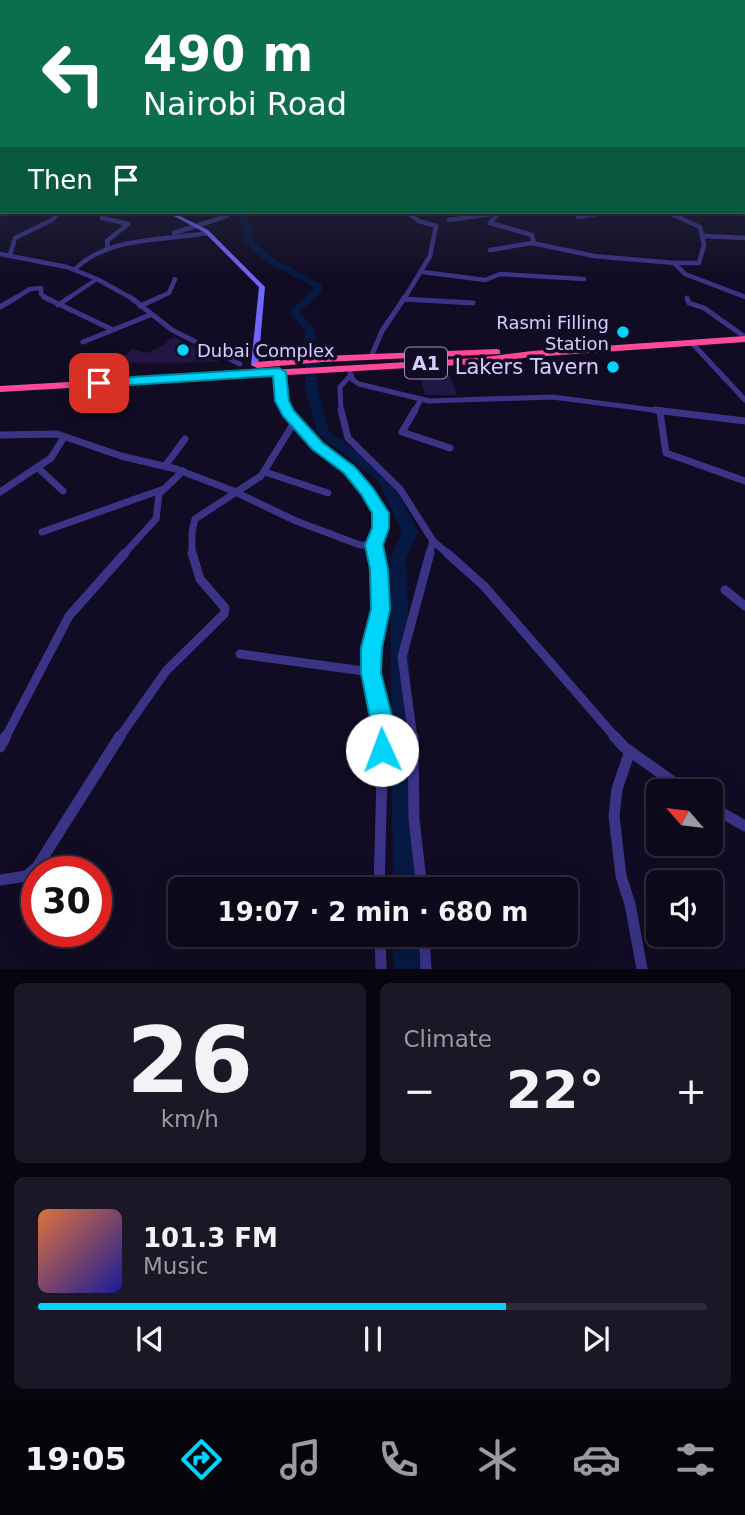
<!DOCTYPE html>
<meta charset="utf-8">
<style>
:root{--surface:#0d091a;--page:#1b1727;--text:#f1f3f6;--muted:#9a9aa2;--line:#2d2a39;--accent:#00d5f9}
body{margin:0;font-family:"DejaVu Sans",sans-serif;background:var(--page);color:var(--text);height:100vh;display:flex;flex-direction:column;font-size:26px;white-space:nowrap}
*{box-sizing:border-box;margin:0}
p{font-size:23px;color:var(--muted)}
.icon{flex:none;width:38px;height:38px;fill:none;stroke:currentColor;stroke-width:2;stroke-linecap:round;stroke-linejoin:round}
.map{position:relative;height:969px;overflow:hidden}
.drawer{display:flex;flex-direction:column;gap:14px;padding:14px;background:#07050e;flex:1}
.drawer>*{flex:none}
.top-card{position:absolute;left:0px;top:0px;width:746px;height:214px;box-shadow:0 7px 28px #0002,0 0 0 2px var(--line);background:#0b6e4f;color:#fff;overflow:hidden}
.needle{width:46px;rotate:298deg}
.buttons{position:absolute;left:646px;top:779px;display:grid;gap:14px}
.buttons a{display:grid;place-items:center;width:77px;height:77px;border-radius:10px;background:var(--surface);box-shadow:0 7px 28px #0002,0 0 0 2px var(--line);font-size:35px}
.speed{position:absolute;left:21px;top:856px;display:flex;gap:14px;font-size:35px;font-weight:700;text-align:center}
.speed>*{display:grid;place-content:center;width:91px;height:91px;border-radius:50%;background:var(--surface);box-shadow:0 7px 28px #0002,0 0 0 2px var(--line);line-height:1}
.speed .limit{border:10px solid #d22;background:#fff;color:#111}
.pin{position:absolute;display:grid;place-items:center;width:60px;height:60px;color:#fff;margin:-30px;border-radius:14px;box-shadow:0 4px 10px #0006}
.me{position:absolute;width:77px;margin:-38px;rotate:358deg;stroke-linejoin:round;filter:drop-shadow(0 0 5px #0008)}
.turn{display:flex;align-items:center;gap:24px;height:147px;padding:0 28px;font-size:32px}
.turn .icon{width:91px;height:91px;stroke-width:2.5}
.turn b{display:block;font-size:49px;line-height:60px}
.then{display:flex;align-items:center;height:66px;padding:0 28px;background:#0003;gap:14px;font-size:26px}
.big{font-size:52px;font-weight:700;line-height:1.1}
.drawer .card{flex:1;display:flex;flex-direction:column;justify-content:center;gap:10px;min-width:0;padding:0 24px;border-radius:10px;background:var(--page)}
.drawer .dial{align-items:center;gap:0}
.dial b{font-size:91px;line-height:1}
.song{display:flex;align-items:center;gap:21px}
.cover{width:84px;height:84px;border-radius:10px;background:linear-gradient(135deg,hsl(20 70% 55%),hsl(240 70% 35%))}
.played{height:7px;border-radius:4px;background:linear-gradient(90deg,var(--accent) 70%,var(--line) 70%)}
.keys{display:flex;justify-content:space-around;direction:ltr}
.heat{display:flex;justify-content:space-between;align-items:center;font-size:38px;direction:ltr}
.drawer .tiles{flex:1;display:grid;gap:14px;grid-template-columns:1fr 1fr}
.card:last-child{grid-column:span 2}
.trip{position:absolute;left:168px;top:877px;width:410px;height:70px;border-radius:10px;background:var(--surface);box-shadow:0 7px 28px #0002,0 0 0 2px var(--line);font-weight:700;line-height:70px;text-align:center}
.dock{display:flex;height:112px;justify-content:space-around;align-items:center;background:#05040a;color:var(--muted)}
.dock .icon{width:49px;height:49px}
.dock .current{color:var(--accent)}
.dock b{font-size:32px;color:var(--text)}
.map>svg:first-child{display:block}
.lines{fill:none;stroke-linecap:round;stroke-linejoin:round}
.river{fill:#061942;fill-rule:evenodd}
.building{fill:#221645}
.street-far4{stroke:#3a3386;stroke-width:4.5}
.street-far3{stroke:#3a3386;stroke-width:5}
.street-far2{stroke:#3a3386;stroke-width:7}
.street-far1{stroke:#3a3386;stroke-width:9}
.street{stroke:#3a3386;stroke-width:11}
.secondary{fill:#7065ff;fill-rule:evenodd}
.highway{fill:#ff4998;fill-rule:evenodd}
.route{fill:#00d5f9;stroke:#008aa2;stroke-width:2}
.poi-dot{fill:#00d5f9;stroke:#110c23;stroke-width:2.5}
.labels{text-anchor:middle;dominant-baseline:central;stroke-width:7;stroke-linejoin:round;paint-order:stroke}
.far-poi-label{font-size:18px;fill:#d6ceff;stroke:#110c23;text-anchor:end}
.shield{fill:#110c23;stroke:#9b94bd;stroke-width:2}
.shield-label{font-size:19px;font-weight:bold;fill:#d6ceff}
.poi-label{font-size:21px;fill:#d6ceff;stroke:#110c23;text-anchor:end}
</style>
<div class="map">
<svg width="745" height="969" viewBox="0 0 745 969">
<rect width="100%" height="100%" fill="#110c23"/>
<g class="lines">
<g class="river">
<path d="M235,212H243L253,230L251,238L273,258L322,285V291L300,312L315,329L317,388L329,431L389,476L418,532L406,558L417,889H393L390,558L402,532L378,481L317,433L305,388V330L289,312L314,288L313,287L267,262L251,249L243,238L245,230Z"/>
<path d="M394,934H418L420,969H394Z"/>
</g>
</g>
<g class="building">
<path d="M174,337L219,360L218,362L114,363L112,368L104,369L111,355H126L132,349L147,353L168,343L165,341Z"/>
<path d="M437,373L438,376H450L457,395H425L419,374Z"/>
</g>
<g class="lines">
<g class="street-far4">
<path d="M500,212L490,223L532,235L534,244"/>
<path d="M667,212L700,227L704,245L699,263H674"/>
<path d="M578,217L607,212"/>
<path d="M102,218L128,224"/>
<path d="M449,220L498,213"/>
<path d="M174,233L227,216"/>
<path d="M704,236L745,238"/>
<path d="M108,249L107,241L128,224"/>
<path d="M490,250L532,243L594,256L674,263L685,274L745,297"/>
<path d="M0,254L67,267L97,279L133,299"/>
<path d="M10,255L15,238L52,220L60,212"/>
<path d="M75,269C109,236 163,241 207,233"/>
<path d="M423,272L485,280L500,274L584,279"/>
<path d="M14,299L30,289L41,288V294L47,299"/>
<path d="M67,299L97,279"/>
<path d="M156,299L169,293L175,279"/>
<path d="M404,299L430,256L436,226L419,221L406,212"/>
</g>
<g class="street-far3">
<path d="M44,297L111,329"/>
<path d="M130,297L172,330L240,364"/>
<path d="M687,298L689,303L704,308L745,337"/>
<path d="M403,299L473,303"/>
<path d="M58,305L70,297"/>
<path d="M140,306L160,297"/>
<path d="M0,307L17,297"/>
<path d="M83,342L150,315"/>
<path d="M692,343L745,400"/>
<path d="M371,357L382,331L405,297"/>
<path d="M279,372L282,401L287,412"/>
<path d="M350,372L353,380L359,384L429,401L552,397L669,412"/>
<path d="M341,412L340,387L351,375"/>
<path d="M414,412L421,399"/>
</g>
<g class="street-far2">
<path d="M286,410C310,448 367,471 380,513C384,528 373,540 376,555"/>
<path d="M341,410L348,438L400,489L433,541L449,555"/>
<path d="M415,410L402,432L450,448"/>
<path d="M655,410L745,421"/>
<path d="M660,412L666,453L745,481"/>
<path d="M0,435L57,434L121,456L176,469L231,490L296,521L360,545H374"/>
<path d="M165,466L185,439"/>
<path d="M37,467L63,491"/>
<path d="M265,472L328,493"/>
<path d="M0,492L51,458L64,437"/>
<path d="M42,532L161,490"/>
<path d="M123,555L156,519L159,494L183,471"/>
<path d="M192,555V532L195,519L261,476L295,421"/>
<path d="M429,555L433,541"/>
</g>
<g class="street-far1">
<path d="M376,553L380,609L372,648L371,672L383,728V738"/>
<path d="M447,553L484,586L616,738"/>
<path d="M725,590L745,606"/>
<path d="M240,654L371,672"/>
<path d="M5,738L69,616L125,553"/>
<path d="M119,738L166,671L224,614L225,608L200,579L192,553"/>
<path d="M413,738L402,657L430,553"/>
</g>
<g class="street">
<path d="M413,736L414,819L422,889"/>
<path d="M614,736L624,747L686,791"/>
<path d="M0,747L6,736"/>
<path d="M630,751L617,789L614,816L621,876L630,904L642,969"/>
<path d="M710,806L745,826"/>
<path d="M0,880L26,876L37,867L120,736"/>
<path d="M379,889L383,736"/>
<path d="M380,934L381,969"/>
<path d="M424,934L426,969"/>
</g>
<g class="secondary">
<rect x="0" y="155" width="2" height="2"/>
<path d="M166,212H172L208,230L265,287L258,367H255L251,365L259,287L204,232Z"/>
</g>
<g class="highway">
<path d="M745,336V342L532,357L476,364L0,392V386L476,358L532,351Z"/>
<path d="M497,349L500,350V354L322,362L257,368L252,365L257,362L322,356Z"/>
</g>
</g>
<linearGradient id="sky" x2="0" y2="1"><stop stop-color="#090713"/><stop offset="0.51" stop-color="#323450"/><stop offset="1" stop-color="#323450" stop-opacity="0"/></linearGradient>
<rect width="745" height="275" fill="url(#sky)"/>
<path class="route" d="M279,368L286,372L289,401L294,411L323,443L355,467L373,488L389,513V528L383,545L388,569L390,609L382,648L381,673L395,728L394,750L390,758L382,761L374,758L371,750L372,728L361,673V648L371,609L370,569L365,545L372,528V513L361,494L344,473L312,449L283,416L275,401L273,376L99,387L93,383L99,379Z"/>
<g class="poi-dot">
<circle cx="623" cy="332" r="7"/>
<circle cx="183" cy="350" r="7"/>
<circle cx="613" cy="367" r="7"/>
</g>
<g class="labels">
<g class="far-poi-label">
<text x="609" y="322">Rasmi Filling<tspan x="609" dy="21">Station</tspan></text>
<text x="197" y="350" text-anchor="start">Dubai Complex</text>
</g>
<rect class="shield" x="405" y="347.5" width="42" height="31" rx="5"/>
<g class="shield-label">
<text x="426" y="363">A1</text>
</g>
<g class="poi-label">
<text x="599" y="367">Lakers Tavern</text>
</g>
</g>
</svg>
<div class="buttons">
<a><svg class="needle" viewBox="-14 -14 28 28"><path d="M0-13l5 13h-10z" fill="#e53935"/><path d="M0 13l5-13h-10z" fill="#9a9aa2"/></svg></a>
<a><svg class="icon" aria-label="sound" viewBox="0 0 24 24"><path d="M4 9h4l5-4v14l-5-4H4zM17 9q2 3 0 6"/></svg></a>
</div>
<div class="speed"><div class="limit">30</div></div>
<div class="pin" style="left:99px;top:383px;background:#d93025"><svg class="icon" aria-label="arrive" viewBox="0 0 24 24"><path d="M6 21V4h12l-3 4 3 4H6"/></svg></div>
<svg class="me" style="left:382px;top:750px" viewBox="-20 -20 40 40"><circle r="19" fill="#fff"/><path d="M0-13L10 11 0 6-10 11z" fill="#00d5f9"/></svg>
<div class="trip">19:07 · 2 min · 680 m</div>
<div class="top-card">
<div class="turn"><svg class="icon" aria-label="left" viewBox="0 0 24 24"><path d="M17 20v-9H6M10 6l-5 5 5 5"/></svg><div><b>490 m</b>Nairobi Road</div></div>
<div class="then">Then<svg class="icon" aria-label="arrive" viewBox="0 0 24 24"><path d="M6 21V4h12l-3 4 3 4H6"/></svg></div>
</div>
</div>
<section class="drawer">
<div class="tiles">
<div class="card dial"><b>26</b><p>km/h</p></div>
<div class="card"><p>Climate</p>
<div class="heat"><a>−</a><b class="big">22°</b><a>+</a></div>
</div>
<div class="card">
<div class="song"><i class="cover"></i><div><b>101.3 FM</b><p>Music</p></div></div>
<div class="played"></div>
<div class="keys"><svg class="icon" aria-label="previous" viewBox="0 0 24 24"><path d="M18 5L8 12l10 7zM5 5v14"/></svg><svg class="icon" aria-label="pause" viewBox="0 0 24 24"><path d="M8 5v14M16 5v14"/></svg><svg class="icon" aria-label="next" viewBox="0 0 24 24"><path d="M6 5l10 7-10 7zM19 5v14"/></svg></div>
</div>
</div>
</section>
<nav class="dock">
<b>19:05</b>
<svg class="icon current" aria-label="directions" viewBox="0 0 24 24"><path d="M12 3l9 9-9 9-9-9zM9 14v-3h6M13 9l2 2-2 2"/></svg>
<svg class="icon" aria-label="music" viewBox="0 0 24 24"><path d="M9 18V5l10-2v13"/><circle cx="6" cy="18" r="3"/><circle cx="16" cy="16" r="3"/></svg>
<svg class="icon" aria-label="phone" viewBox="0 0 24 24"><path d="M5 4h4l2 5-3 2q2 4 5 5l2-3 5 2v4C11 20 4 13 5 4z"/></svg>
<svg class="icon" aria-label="climate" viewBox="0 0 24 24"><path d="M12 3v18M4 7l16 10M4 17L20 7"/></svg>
<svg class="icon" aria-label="car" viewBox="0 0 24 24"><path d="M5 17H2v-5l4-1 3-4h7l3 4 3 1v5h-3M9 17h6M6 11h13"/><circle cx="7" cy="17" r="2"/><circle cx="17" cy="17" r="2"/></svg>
<svg class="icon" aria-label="filters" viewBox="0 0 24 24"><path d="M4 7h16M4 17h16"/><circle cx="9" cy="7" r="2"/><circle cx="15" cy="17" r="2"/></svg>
</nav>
